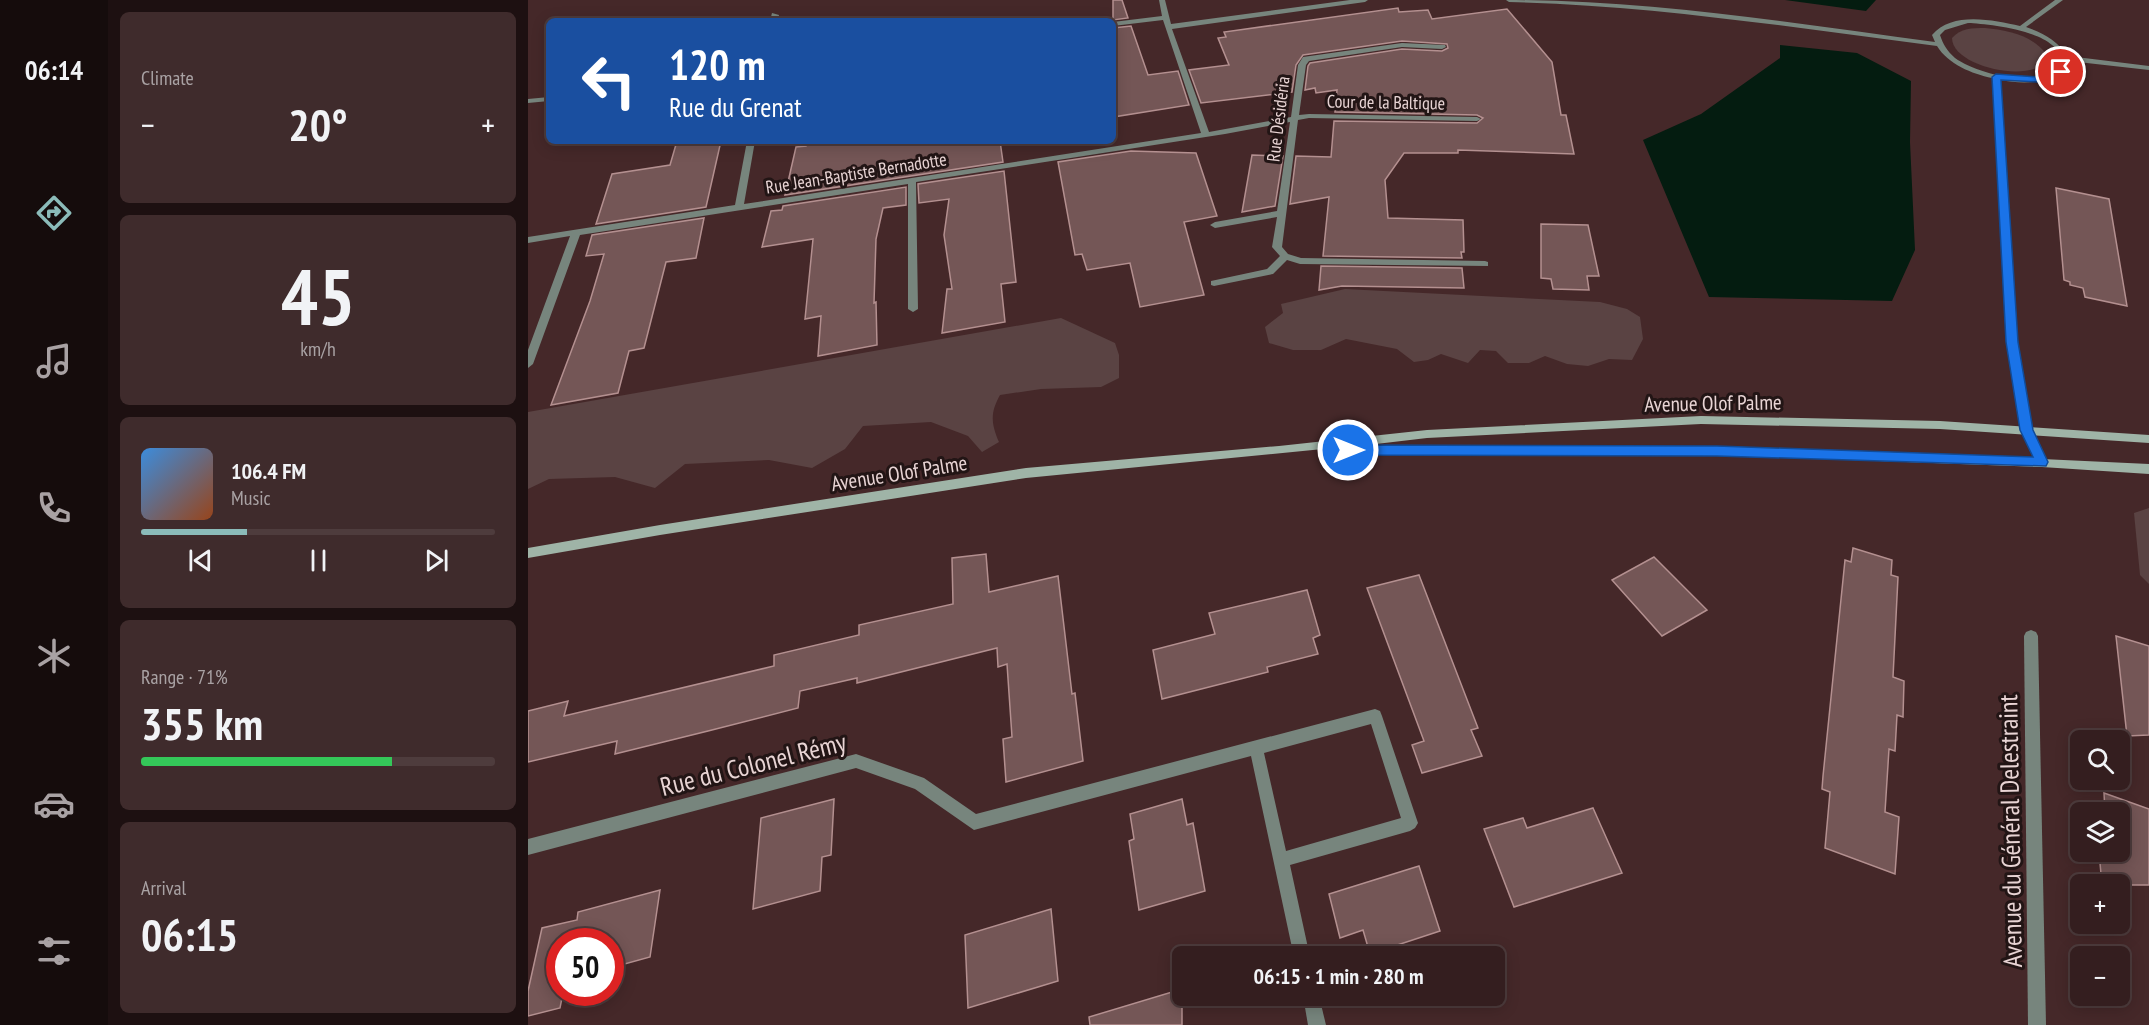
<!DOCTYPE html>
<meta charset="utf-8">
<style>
:root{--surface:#341e1f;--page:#3f2b2c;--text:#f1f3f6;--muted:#a9a2a4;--line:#4e3c3d;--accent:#8bbbb9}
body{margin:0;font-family:"PT Sans Narrow",sans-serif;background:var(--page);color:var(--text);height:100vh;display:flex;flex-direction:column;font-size:22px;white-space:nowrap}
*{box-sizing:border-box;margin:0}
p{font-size:20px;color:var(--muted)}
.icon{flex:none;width:33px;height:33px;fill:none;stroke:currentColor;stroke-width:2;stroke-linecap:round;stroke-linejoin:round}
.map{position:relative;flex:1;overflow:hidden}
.side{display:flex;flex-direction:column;gap:12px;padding:12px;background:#1d1011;width:420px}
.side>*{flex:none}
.guide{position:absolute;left:18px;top:18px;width:570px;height:126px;border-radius:9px;box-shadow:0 3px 15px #0003,0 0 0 2px var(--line);background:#1a4fa0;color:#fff;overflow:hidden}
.fabs{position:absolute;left:1542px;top:730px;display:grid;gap:12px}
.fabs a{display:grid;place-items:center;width:60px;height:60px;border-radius:9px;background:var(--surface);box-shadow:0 3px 15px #0003,0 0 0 2px var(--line);font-size:30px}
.speed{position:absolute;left:18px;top:928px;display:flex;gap:12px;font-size:30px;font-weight:700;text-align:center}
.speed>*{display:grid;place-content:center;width:78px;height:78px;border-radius:50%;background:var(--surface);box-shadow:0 3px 15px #0003,0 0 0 2px var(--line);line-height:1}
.speed .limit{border:9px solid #d22;background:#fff;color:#111}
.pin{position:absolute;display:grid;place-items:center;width:51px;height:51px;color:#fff;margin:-26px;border:3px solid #fff;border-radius:50%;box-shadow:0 2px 6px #0007}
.me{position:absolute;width:66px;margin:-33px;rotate:90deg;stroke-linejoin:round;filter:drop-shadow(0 0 4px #0008)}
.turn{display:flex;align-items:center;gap:21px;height:126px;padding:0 24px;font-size:27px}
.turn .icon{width:78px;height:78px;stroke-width:2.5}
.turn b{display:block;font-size:42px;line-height:51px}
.big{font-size:45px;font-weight:700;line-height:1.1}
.side .tile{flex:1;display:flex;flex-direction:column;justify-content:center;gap:9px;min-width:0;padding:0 21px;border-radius:9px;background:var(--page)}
.side .dial{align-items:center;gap:0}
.dial b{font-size:78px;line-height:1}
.song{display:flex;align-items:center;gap:18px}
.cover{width:72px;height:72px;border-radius:9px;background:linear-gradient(135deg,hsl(210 70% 55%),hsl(20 70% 35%))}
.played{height:6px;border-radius:3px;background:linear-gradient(90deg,var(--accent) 30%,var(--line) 30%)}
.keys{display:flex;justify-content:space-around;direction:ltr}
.heat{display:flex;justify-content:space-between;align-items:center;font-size:33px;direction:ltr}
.charge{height:9px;border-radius:4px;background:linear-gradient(90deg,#34c759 71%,var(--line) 0)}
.trip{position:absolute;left:644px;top:946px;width:333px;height:60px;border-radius:9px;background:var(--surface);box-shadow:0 3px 15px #0003,0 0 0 2px var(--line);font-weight:700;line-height:60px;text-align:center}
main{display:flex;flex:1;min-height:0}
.dock{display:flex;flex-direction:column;width:108px;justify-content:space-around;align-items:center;background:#150c0c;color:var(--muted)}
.dock .icon{width:42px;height:42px}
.dock .active{color:var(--accent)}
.dock b{font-size:27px;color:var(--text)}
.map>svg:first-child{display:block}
.green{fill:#5a4343}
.water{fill:#041c10}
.building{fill:#745656;stroke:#b49090;stroke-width:1.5}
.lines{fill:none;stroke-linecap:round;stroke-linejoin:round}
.street{fill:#77857d;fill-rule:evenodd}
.secondary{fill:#9fb4a7;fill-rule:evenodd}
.route{fill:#1a73e8;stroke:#114b97;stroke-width:1.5}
.labels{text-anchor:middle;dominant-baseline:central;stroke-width:6;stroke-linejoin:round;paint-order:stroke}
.far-street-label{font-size:18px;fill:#e8d4d4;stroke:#221515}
.street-label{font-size:21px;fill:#e8d4d4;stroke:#221515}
.near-street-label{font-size:26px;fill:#e8d4d4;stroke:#221515}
</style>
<main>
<nav class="dock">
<b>06:14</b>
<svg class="icon active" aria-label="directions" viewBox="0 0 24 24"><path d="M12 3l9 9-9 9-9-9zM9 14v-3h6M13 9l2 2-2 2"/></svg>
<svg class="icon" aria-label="music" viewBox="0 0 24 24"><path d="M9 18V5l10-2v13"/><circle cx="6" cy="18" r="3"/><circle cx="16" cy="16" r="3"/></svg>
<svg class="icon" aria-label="phone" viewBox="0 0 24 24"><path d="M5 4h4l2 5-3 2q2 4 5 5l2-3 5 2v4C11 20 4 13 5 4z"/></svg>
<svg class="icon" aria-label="climate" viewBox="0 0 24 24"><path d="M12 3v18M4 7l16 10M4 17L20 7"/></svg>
<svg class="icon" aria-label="car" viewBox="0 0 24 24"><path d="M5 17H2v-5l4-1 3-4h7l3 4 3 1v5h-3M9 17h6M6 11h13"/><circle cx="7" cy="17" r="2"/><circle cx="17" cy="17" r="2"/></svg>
<svg class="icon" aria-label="filters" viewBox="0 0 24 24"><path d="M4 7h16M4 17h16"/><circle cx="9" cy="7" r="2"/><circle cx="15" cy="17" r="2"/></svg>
</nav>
<section class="side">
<div class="tile"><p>Climate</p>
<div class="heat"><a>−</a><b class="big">20°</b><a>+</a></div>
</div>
<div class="tile dial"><b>45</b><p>km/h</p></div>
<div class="tile">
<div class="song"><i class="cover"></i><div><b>106.4 FM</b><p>Music</p></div></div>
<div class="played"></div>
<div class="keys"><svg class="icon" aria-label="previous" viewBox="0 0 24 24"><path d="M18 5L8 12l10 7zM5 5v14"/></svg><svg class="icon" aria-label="pause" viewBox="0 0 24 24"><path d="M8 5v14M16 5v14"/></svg><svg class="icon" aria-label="next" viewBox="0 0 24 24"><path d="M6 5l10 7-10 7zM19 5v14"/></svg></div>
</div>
<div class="tile"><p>Range · 71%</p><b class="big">355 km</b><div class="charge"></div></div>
<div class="tile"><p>Arrival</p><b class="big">06:15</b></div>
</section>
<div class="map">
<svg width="1621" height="1025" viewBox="0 0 1621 1025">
<rect width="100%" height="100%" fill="#452829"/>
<g class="green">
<path d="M1457,28C1479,30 1504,35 1518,54L1519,60C1504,84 1424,67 1424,38C1433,28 1444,28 1457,28Z"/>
<path d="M817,289L1072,302L1099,309L1112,317L1115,339L1104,360L1081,359L1060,366L1039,364L1017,356L1001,363H980L968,351L952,350L940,363L913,354L900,360L886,362L869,349L818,339L793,350H765L741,343L737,327L755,313L753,304Z"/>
<path d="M533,318L587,343L591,355V378L573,387L513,389L472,395C462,413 463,423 471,442L454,452L440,436L403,422L335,426L317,449L284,468L241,460L157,464L127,488L87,477L21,479L0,489V412Z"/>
<path d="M1621,508V584L1612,575L1606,513Z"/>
</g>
<g class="water">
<path d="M1257,0H1348L1338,11Z"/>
<path d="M1252,45L1329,53L1383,81L1382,142L1387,250L1364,301L1181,297L1115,140L1173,114L1252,58Z"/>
</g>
<g class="building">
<path d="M585,0H594L600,18L585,20Z"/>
<path d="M870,8L871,12L900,10L904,19L979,9L1024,62L1033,115H1038L1046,154L930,150V153H876L857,180L860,218L935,220L936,252H933L934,258L795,256L801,197L762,204L768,156L803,157L806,121L949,123L955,118L949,115L807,112L809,90L788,93L787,88L777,90L780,66L782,63L874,49L914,51L920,48L919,44L874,41L775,55L768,65L764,92L673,103L661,70L701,65L690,38L698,37L696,32Z"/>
<path d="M603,26L620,75L650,71L661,105L585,117V28Z"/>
<path d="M149,141H193L178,207L68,224L84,174L142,165Z"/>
<path d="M278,141H472L475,162L257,195L268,147L278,146Z"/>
<path d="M603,151L668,153L689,216L656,222L676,295L612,307L602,263L559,270L554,254L547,255L530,162Z"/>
<path d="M724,155L755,156L747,206L714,212Z"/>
<path d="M476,171L488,282L473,284L477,322L414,333L419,289H424L416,235L421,199L391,203L390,184Z"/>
<path d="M378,187V205L355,208L348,239L346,303L348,302L349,345L290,356L293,316L277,319L285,239L234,247L243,211L254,210L255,206Z"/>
<path d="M1528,188L1581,199L1599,306L1557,297L1555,288L1542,285V282L1536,280Z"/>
<path d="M176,218L168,258L138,262L116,348L101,351L90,393L23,405L62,301L76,254L58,256L64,235Z"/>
<path d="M1013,224L1060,225L1071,276H1059L1061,290L1025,289L1023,279L1013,278Z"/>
<path d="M793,266L934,268L936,288L814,286L791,290Z"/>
<path d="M1325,548L1364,560L1363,575L1370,577L1365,677L1376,681L1375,717L1369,715L1367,751L1361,749L1357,812L1371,817L1367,874L1297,848L1302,792L1294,789L1295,776L1317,560L1323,562Z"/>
<path d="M458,554L461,592L530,576L544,694L547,693L555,761L478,782L475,739L484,737L479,664L470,667L469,648L329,683V678L272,691L270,708L180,731L87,754L89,741L0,762V711L40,701L36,716L246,666V655L331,635V625L425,604L424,558Z"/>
<path d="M1126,557L1179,610L1134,636L1084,580Z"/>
<path d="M891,575L950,728L943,730L954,756L894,773L884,745L896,741L839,588Z"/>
<path d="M779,590L792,635L785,638L790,654L739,667L740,672L634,699L625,650L687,634L681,613Z"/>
<path d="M1588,636L1621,646V735L1599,736Z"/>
<path d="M1576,793L1621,809V885H1574L1571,852H1592V813H1568V809L1577,812Z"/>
<path d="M306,799L303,855L294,857L292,891L225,909L233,818Z"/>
<path d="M654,799L659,825L665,823L677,891L611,910L601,841L606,839L602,814Z"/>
<path d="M1065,808L1094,873L986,907L956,829L995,818L999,828Z"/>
<path d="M891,866L912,931L842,954L835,930L812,938L801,894Z"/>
<path d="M132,890L122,957L82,968V942H32V993H35L32,1008L0,1016V991L14,928L49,920L50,912Z"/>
<path d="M523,909L530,981L440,1008L437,935Z"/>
<path d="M654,989V1025H562L561,1017Z"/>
</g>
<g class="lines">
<g class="street">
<path d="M631,0H637L643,24L822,0H840L837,2L644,29L681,132L763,117L770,65L775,57L874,43L917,45L918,47L914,49L874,47L781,61L778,65L771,115L781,114L949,117L953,119L949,121L781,118L770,120L754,247L760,254L773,258L957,261L960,262V266L772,264L759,260L745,274L686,286L683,285V281L739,269L752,256L744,247L749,217L687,228L682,225L687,222L749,211L762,122L697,134L388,182L390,309L385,312L380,309V184L52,235L5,364L0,368V350L42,236L0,243V237L207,205L219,141H227L216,204L673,133L635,20L585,26V22L634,16Z"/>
<path d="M978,0C1121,0 1265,23 1407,42L1404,35C1424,11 1465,20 1492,26L1527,0H1535L1498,27C1516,33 1529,41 1540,56L1621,66V70L1541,61L1536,72C1517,84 1494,84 1472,80L1489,342L1505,430L1520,463L1518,466H1510L1493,430L1479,342L1464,78C1444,74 1420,64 1409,46C1267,28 1124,5 981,2ZM1440,23C1462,24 1541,32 1532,67C1511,90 1449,74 1427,58C1419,51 1415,44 1412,35L1417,30Z"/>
<path d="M244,13L251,15L250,21H242Z"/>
<path d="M21,97V101L0,103V99Z"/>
<path d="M1503,630L1508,632L1510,636L1518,1025H1500L1496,636L1498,632Z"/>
<path d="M847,709L852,711L854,716L890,823L887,828L882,831L762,865L782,957H766L723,756L446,830L387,789L328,768L0,855V839L328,754L396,778L448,814ZM843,724L873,818L758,851L736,753Z"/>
<path d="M775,996H791L798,1025H780Z"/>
</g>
<path class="secondary" d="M1173,416L1412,421L1621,435V443L1412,429L1173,424L899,438L831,446L1189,447L1514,459L1621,464V474L1514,467L1189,455L810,454L806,453L805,448L498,478L132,535L0,558V548L132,525L498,468L751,446L899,430Z"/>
</g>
<path class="route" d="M1533,69L1537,72L1536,73L1511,82L1473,80L1490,342L1505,430L1520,462L1518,466L1189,456L820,455L814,450L820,445L1189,446L1505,457L1492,430L1478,342L1464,77L1468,74L1510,77Z"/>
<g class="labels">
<g class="far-street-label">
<text transform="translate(858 102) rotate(1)">Cour de la Baltique</text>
<text transform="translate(750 119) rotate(-83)">Rue Désidéria</text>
<text transform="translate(328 173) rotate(-9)">Rue Jean-Baptiste Bernadotte</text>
</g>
<g class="street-label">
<text transform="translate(1185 403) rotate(-1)">Avenue Olof Palme</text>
<text transform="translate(371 473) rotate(-9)">Avenue Olof Palme</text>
</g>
<g class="near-street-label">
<text transform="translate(225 764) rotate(-14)">Rue du Colonel Rémy</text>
<text transform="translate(1482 831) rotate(-91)">Avenue du Général Delestraint</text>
</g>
</g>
</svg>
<div class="fabs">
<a><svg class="icon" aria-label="search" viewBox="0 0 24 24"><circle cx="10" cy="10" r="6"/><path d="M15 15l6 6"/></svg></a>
<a><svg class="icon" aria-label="layers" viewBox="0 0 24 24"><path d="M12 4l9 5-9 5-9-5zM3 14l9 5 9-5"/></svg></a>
<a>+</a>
<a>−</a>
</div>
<div class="speed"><div class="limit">50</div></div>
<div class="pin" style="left:1533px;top:72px;background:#d93025"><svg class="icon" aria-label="arrive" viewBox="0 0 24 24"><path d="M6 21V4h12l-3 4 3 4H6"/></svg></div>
<svg class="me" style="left:820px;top:450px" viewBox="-20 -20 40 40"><circle r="17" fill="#1a73e8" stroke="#fff" stroke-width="3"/><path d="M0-11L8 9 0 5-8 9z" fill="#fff"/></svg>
<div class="trip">06:15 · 1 min · 280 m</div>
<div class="guide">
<div class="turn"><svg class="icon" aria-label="left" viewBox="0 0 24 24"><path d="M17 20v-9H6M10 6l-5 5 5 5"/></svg><div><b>120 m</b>Rue du Grenat</div></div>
</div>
</div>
</main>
